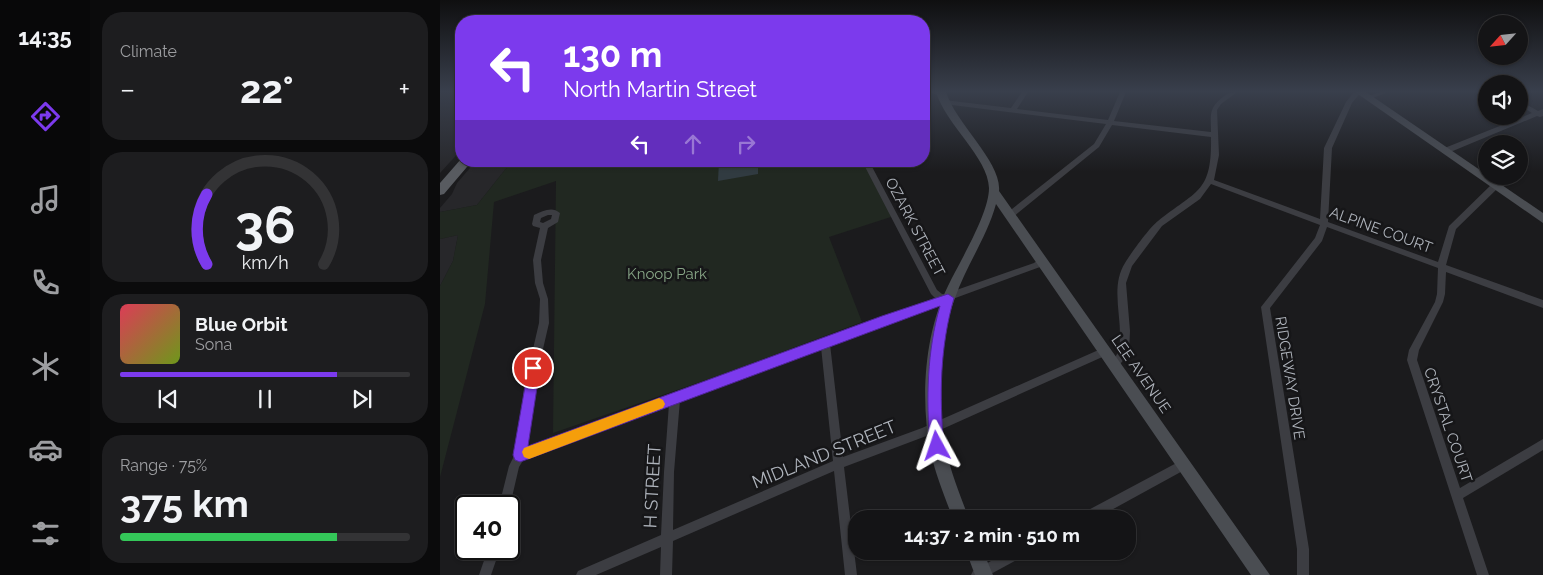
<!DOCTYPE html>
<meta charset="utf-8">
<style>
:root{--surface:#141416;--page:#1d1d1f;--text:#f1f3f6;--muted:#9d9ea1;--line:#333335;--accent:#7c3aed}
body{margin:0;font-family:Raleway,sans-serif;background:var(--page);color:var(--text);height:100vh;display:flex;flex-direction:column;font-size:19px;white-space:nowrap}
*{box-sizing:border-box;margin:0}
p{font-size:16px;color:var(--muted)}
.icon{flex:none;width:28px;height:28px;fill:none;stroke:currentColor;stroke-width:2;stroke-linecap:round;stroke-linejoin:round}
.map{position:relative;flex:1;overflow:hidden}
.side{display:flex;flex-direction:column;gap:12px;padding:12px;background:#0b0b0c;width:350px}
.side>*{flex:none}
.hud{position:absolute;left:15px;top:15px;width:475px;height:152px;border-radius:20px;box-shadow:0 1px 4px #0004,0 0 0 1px var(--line);background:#7c3aed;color:#fff;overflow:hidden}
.needle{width:32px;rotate:243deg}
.fabs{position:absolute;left:1038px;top:15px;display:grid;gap:10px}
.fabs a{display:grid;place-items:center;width:50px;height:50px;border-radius:50%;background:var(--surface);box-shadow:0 1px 4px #0004,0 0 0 1px var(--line);font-size:25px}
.speed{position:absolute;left:15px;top:495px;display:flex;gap:10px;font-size:25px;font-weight:700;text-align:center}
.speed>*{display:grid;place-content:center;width:65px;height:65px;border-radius:50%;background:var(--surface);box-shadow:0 1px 4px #0004,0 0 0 1px var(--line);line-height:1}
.speed .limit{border:2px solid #111;border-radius:8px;background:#fff;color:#111}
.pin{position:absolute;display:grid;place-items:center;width:42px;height:42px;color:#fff;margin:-21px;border:2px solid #fff;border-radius:50%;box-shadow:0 1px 5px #0007}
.me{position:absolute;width:55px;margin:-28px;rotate:355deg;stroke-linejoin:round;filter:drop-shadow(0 0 4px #0008)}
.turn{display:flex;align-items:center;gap:18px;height:105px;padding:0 25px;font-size:22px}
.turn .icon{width:65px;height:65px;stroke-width:2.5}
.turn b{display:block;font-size:35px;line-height:42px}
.lanes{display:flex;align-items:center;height:48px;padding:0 25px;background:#0003;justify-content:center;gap:25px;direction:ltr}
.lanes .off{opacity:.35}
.big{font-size:38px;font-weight:700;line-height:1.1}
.side .widget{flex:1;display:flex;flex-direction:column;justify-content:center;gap:8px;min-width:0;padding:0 18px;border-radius:20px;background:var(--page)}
.side .dial{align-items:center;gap:0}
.dial svg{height:130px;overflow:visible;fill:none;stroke:var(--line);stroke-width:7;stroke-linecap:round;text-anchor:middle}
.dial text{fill:var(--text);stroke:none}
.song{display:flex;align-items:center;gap:15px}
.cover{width:60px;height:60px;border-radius:8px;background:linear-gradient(135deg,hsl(350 70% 55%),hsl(80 70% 35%))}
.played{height:5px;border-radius:2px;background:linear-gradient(90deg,var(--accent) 75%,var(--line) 75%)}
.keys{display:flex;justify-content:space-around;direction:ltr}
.heat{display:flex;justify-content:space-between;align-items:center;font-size:28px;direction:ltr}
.charge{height:8px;border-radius:4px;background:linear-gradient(90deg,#34c759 75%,var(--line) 0)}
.trip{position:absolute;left:408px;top:510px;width:288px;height:50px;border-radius:20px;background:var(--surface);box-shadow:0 1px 4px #0004,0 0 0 1px var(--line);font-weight:700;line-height:50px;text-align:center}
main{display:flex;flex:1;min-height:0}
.menu{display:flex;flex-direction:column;width:90px;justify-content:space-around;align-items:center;background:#080809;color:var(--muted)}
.menu .icon{width:35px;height:35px}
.menu .active{color:var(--accent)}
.menu b{font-size:22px;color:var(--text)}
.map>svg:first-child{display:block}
.built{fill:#27272a}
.green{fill:#212821}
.water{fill:#313b41}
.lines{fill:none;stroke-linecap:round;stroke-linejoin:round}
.street{fill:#3c3d42;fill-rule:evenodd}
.secondary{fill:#4a4d52;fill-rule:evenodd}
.primary{fill:#585b60;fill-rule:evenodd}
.route{fill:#7c3aed;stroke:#51269a}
.slow{fill:#f59e0b}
.labels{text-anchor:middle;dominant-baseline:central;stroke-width:5;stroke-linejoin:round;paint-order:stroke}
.street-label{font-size:15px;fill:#aeb3bb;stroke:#161618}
.park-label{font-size:15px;fill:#87a586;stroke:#161618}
.near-street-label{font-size:18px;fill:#aeb3bb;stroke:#161618}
</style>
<main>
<nav class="menu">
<b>14:35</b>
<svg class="icon active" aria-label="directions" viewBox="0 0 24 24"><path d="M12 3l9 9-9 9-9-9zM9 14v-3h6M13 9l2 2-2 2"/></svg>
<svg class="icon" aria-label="music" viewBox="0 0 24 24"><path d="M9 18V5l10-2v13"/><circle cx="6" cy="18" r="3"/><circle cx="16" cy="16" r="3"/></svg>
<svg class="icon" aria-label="phone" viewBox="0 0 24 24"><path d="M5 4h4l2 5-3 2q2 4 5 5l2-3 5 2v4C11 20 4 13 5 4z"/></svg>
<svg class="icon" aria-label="climate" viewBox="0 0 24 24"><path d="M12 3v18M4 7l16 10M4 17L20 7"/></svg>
<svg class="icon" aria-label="car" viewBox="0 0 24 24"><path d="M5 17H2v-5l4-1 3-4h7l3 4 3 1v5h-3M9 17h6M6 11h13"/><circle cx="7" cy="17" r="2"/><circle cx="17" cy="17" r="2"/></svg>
<svg class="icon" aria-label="filters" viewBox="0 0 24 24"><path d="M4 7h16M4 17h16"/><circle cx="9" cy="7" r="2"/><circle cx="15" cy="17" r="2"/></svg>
</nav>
<section class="side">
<div class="widget"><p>Climate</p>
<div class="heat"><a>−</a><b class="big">22°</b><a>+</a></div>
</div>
<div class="widget dial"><svg viewBox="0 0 100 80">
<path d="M14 69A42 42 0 1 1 86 69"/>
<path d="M14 69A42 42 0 0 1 14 26" stroke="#7c3aed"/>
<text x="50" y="56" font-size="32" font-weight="700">36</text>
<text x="50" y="72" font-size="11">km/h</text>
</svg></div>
<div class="widget">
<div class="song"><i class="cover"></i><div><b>Blue Orbit</b><p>Sona</p></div></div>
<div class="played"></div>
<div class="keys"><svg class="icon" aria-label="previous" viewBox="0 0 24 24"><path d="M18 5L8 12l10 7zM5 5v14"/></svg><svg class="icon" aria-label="pause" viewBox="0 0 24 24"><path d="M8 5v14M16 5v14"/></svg><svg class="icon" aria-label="next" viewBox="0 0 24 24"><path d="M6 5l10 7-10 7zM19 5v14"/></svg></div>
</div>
<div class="widget"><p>Range · 75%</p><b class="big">375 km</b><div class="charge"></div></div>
</section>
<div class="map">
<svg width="1103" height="575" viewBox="0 0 1103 575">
<rect width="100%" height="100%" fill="#1b1b1d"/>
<g class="built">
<path d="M0,92H21V150L0,173Z"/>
<path d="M36,161H72L37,205L0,212V208L12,194L17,183Z"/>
<path d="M18,235L13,261L0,286V239Z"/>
</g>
<path class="green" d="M72,161H427L457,215L389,237L422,322L286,373L113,433L116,181L54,202L45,304L0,477V286L13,261L18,235L0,239V212L37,205Z"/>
<path class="water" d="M279,161H318V174L278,181Z"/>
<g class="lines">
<g class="street">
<path d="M489,92H501L504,94L501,96Z"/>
<path d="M582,92H588L577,109L668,120L680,92H686L674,121L771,132C771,116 768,108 783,97C788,93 790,92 797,92L781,104L777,110L779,155L774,180L880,219L884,148L906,102L914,92H921L912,103L892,148L888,222L998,262L1009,226L1052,184H1058L1059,186L1058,188L1016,229L1006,265L1103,300V308L1006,272L1005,294L1003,302L979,350L977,360L1020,488L1103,439V450L1023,498L1049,575H1037L967,360L969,350L995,302L997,294L998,268L887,227L882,241L830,308L869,549V575H857V549L821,307L875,238L880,225L771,184L760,199L722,226L692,266L686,283L690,331L689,353L677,368L674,369L671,368L669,365C672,360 678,355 679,349C684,321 669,288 685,263C691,253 710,227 718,221C757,190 772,193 771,137L672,125L659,147L573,217L570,218L566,215L567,213L654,144L666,124L504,104L501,102L504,100L571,108Z"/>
<path d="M939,92H948L930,99H926L925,98Z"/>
<path d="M1079,100L1098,111L1103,109V116L1100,117L1097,116L1008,153H1002V149L1092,113L1079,105Z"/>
<path d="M422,161H429L497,290L502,294H505L594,263L599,259H605L606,261L600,267L390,344L403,457L482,428L663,348L666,347L669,348L671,351L669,354L489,435L404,467L417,575H405L394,471L233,541L232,575H220L221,547L156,575H136L138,571L221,535L224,472L229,404L84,459L79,467L69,510V506H59L69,466L75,454L78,443L84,388L99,323L100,299L95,283L93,260L100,228L93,226L92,224L94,215C103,211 112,206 120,213L118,222L108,228L101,260L103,283L108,299L109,323L94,388L87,447L495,298L491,294ZM108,215H112L111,219L103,223L100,222L101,218ZM381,347L393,461L233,530L234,472L240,400Z"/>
<path d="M744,459L748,460L749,464L748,468L655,519H637L639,515Z"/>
<path d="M48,549H60L51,575H39Z"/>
<path d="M569,551H588L586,555L549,575H531L533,571Z"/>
</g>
<g class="secondary">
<path d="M496,92H506C516,124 562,162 559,191L830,575H811L556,204C547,237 526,266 515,298C497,345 496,405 507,454C512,476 521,497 529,519H513C505,497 496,476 491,454C480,401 484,334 508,286C520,261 549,214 549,188C548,157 506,125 496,92Z"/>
<path d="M915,92H926L1103,213V223Z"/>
<path d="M526,551H543L553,575H535Z"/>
</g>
<path class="primary" d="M21,159V161H32L4,194L0,195V183Z"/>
</g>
<linearGradient id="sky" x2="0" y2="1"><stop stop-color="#0f0f10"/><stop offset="0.53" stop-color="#393f4c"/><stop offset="1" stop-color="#393f4c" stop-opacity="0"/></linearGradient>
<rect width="1103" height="172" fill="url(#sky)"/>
<path class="route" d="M508,294L514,298C500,347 499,396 504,446L502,451L497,453L492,451L490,446C486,399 487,351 500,306L80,462L75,460L73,455L89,364L93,362L98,364L100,368L88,446L442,316Z"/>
<path class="slow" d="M219,398L223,400L225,404L223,408L89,459L84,457L82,452L84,448Z"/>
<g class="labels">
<g class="street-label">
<text transform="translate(475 227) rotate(62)">OZARK STREET</text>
<text transform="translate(941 230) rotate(20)">ALPINE COURT</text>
<text transform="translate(701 374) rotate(55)">LEE AVENUE</text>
<text transform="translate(850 378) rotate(81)">RIDGEWAY DRIVE</text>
<text transform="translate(1008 425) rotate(71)">CRYSTAL COURT</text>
</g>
<g class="park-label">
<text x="227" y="274">Knoop Park</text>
</g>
<g class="near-street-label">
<text transform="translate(384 454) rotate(-22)">MIDLAND STREET</text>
<text transform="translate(212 486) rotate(-87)">H STREET</text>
</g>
</g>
</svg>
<div class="fabs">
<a><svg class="needle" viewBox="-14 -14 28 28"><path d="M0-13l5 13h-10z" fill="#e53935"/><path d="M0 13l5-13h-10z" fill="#9d9ea1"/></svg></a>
<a><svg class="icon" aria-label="sound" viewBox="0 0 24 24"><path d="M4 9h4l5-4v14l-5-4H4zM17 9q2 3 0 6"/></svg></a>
<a><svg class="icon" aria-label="layers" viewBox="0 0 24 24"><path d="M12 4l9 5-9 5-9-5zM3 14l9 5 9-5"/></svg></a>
</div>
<div class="speed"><div class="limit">40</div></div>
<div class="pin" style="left:93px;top:368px;background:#d93025"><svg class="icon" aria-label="arrive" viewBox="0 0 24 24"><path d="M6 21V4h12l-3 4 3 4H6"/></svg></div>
<svg class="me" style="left:497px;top:446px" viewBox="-20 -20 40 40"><path d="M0-17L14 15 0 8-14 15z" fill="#7c3aed" stroke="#fff" stroke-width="4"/></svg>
<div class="trip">14:37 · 2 min · 510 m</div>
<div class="hud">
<div class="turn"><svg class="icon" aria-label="left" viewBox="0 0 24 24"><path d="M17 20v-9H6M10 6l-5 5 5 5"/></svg><div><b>130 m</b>North Martin Street</div></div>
<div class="lanes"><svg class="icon" aria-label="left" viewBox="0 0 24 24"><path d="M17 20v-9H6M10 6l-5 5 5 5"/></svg><svg class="icon off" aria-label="ahead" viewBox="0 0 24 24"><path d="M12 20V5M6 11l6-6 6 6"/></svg><svg class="icon off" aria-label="right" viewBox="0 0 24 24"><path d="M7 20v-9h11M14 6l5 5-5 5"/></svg></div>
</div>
</div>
</main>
